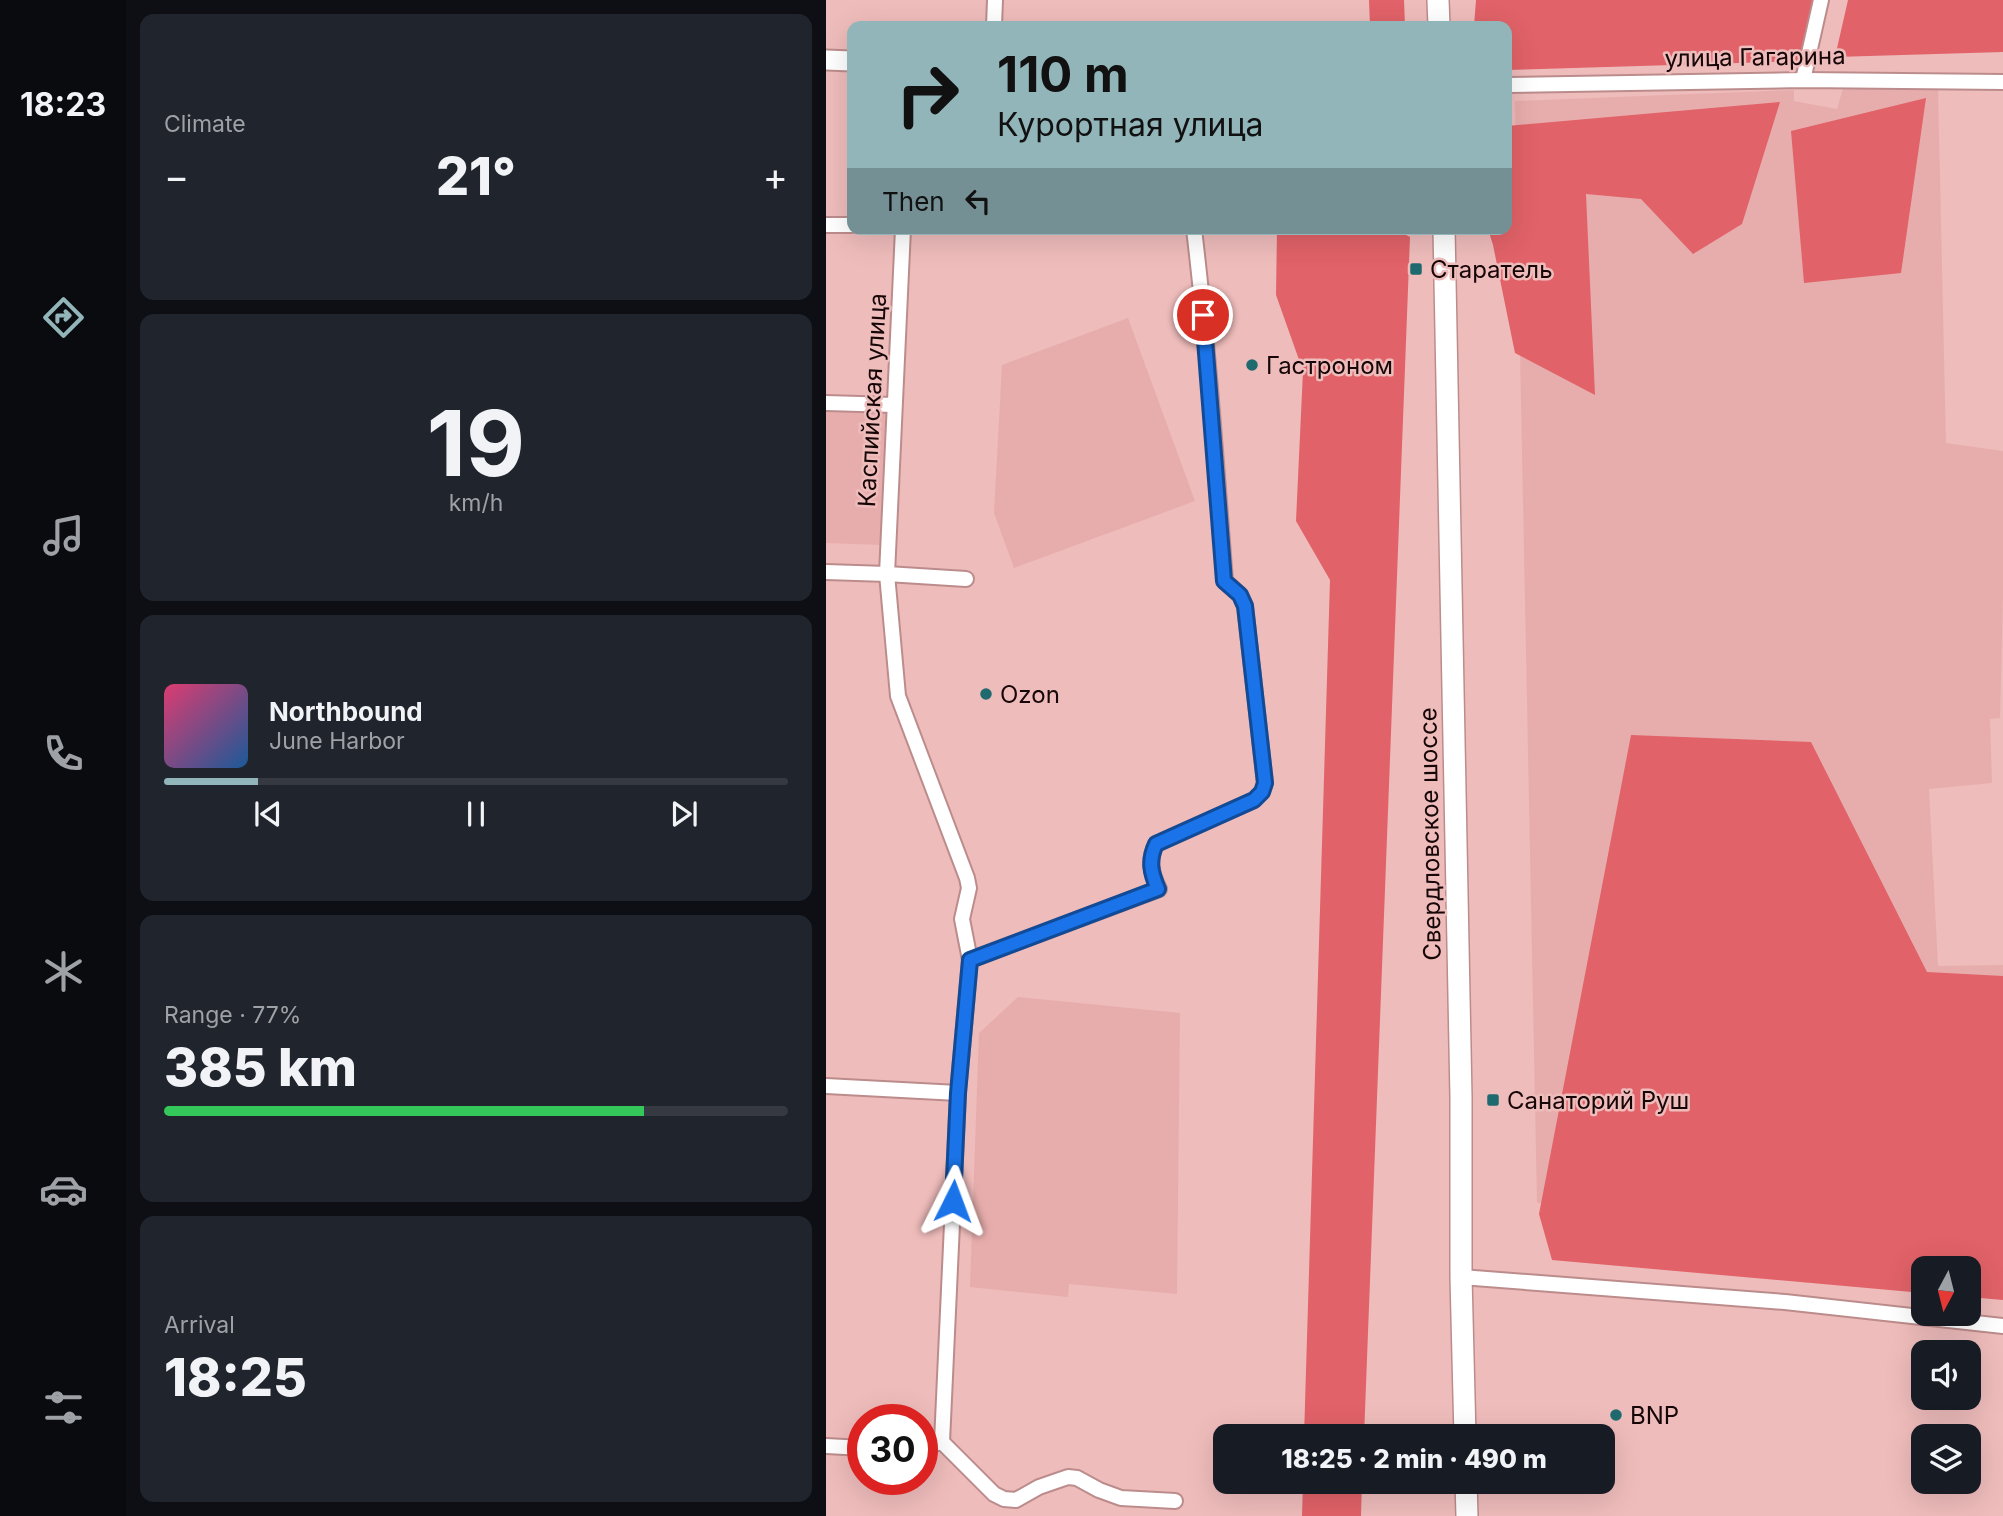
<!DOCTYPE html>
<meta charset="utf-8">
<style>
:root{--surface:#171b24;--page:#20242c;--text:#f1f3f6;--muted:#9ea1a6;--line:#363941;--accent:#92b5b9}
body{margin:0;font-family:Inter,sans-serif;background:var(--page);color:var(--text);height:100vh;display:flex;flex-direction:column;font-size:26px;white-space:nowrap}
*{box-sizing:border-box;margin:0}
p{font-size:23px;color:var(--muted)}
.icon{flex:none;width:38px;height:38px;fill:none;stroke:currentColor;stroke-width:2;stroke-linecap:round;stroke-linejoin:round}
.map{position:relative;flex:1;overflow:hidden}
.sheet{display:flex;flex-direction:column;gap:14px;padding:14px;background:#0d0f14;width:700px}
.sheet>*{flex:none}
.guide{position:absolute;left:21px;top:21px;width:665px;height:214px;border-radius:14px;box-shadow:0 7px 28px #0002;background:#92b5b9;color:#111;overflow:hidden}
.needle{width:46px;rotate:187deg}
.buttons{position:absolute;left:1085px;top:1256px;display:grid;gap:14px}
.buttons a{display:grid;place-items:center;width:70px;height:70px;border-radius:14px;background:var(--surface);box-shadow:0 7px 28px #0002;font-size:35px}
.speed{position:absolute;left:21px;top:1404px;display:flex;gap:14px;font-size:35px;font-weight:700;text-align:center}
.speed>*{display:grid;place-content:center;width:91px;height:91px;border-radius:50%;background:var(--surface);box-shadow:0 7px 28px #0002;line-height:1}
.speed .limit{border:10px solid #d22;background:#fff;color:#111}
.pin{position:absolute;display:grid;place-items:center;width:60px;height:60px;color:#fff;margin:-30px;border:4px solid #fff;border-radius:50%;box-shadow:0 2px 7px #0007}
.me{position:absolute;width:77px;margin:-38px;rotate:3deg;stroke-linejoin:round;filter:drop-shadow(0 0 5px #0008)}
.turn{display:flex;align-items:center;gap:24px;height:147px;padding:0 35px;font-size:32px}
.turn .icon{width:91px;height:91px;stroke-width:2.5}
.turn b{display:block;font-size:49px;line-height:60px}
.then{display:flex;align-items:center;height:66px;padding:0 35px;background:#0003;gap:14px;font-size:26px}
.big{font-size:52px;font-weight:800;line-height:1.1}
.sheet .card{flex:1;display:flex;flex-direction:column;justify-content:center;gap:10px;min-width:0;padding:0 24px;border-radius:14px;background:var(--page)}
.sheet .dial{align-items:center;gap:0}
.dial b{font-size:91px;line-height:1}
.song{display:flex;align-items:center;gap:21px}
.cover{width:84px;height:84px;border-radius:10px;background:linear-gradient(135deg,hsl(340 70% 55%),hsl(210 70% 35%))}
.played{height:7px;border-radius:4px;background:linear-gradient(90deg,var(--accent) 15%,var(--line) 15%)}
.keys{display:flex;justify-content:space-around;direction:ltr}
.heat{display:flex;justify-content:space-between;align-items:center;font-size:38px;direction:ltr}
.charge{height:10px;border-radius:5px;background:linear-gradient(90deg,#34c759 77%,var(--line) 0)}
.trip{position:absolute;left:387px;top:1424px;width:402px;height:70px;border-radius:14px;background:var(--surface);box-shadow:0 7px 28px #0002;font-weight:800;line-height:70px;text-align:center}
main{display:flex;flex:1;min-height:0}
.dock{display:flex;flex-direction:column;width:126px;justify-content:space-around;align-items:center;background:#090b0e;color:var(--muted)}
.dock .icon{width:49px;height:49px}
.dock .current{color:var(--accent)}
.dock b{font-size:32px;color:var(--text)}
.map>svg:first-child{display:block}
.built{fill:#e7adac}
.forest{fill:#e16268}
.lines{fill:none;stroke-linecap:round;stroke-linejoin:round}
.street-casing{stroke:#bc8c8c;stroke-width:18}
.secondary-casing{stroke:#bc8c8c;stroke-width:23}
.primary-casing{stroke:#bc8c8c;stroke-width:24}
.street{stroke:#fff;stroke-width:14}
.secondary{stroke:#fff;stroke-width:19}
.primary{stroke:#fff;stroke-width:21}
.route-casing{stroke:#114b97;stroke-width:18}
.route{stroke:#1a73e8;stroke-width:12}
.poi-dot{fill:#1e6a6e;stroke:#eebcbb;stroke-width:2.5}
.labels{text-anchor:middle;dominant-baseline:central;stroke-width:5;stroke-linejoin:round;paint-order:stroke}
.street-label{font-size:24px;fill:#160607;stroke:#eebcbb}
.poi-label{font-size:24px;fill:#160607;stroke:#eebcbb;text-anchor:start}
</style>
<main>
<nav class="dock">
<b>18:23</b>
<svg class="icon current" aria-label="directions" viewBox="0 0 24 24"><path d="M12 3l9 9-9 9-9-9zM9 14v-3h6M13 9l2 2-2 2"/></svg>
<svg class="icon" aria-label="music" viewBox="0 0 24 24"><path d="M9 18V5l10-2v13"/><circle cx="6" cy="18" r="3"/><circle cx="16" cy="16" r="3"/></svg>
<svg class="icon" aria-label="phone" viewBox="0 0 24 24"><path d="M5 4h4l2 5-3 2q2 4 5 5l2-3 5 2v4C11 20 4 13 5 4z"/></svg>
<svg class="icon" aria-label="climate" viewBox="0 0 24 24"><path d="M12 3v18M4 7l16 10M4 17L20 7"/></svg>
<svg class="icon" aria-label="car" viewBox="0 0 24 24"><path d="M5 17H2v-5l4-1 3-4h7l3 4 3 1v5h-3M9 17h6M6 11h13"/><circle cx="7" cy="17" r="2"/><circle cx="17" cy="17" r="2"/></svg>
<svg class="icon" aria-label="filters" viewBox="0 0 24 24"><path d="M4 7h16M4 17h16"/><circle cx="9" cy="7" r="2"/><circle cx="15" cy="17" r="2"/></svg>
</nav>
<section class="sheet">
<div class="card"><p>Climate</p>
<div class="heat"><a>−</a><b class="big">21°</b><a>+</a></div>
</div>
<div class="card dial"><b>19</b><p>km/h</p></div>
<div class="card">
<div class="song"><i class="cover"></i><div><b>Northbound</b><p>June Harbor</p></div></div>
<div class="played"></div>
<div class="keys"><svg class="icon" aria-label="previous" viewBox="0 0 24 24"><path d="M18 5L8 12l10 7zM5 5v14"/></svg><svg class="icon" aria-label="pause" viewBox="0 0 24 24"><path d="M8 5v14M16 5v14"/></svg><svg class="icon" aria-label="next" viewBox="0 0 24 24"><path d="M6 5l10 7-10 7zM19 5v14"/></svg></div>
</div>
<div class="card"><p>Range · 77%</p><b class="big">385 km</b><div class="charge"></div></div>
<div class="card"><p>Arrival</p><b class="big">18:25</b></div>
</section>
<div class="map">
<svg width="1177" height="1516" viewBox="0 0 1177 1516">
<rect width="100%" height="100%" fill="#eebcbb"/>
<g class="built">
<path d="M1017,88L1112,89L1120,443L1177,451V596L1174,718L1164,719L1166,783L1103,789L1112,966L1177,965V1192L711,1203L689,101L968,90V101L1011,109Z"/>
<path d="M302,318L369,501L188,568L168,513L176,365Z"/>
<path d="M0,408L62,410L56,545L0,543Z"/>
<path d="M192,997L354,1013L351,1294L243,1284L242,1297L144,1287L153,1033Z"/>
</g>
<g class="forest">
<path d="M543,0H578L579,26H544Z"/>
<path d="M650,0H989L977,61L681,70V26H648Z"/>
<path d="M1022,0H1177V52L1009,57Z"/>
<path d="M1100,98L1075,273L978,283L965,131Z"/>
<path d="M954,102L916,224L867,254L815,199L760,194L769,395L689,353L667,245L662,229H681V126Z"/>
<path d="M451,229H568L584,237L538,1437H478L504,580L470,521L477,371L450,295Z"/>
<path d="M805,735L985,742L1101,972L1177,976V1300L1143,1297V1269H1097V1293L726,1260L713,1214Z"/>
<path d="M477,1482H536L535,1516H476Z"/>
</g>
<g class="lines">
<defs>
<g id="street">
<path d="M168,26L169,0"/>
<path d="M977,80L995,0"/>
<path d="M681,85L977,80L1177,82"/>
<path d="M0,225H26"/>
<path d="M77,229L61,574L72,696L141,878L143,888L136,919L144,960L132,1093L116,1442"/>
<path d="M0,403L68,405"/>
<path d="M0,572L61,574L140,579"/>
<path d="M144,960L333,889C325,873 322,861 330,844L428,800L436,792L439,783L419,606L414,595L399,581C390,464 382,346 368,229"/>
<path d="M0,1086L132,1093"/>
<path d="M635,1277L959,1302L1177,1326"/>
<path d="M0,1446L37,1448"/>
<path d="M96,1447L116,1442L168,1494L178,1499L190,1500L213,1487L242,1477L251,1478L273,1490L295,1498L349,1501"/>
</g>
<path id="secondary" d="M0,60L26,61"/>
<g id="primary">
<path d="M612,0L613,26"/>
<path d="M618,229L635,1098V1277L639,1437"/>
<path d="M640,1482L641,1516"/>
</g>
</defs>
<use href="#street" class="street-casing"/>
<use href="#secondary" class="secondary-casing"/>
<use href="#primary" class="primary-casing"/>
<use href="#street" class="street"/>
<use href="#secondary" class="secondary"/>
<use href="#primary" class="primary"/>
</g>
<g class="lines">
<defs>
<path id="route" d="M127,1201L132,1093L144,960L332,889C325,873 322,861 330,844L428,800L436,792L439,783L419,606L414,595L398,581L377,315"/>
</defs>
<use href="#route" class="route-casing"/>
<use href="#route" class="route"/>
</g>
<g class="poi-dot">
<rect x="583" y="262" width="14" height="14" rx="3.5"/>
<circle cx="426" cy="365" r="7"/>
<circle cx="160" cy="694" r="7"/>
<rect x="660" y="1093" width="14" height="14" rx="3.5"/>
<circle cx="790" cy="1415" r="7"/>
</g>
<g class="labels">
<g class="street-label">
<text transform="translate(929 57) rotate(-1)">улица Гагарина</text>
<text transform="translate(46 400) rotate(-87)">Каспийская улица</text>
<text transform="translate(604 834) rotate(-91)">Свердловское шоссе</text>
</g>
<g class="poi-label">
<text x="604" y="269">Старатель</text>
<text x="440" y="365">Гастроном</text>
<text x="174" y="694">Ozon</text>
<text x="681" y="1100">Санаторий Руш</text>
<text x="804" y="1415">BNP</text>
</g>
</g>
</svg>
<div class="buttons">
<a><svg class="needle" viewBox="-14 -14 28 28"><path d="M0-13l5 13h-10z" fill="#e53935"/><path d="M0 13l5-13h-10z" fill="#9ea1a6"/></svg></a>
<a><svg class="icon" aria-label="sound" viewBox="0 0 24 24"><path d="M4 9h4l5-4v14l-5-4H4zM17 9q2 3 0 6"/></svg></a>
<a><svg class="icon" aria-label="layers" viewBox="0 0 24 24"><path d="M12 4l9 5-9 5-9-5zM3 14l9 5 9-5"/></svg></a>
</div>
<div class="speed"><div class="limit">30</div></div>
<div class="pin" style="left:377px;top:315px;background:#d93025"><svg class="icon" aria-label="arrive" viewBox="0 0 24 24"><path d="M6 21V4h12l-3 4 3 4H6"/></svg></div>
<svg class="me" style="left:127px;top:1201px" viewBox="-20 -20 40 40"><path d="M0-17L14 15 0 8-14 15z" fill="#1a73e8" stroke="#fff" stroke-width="4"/></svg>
<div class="trip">18:25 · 2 min · 490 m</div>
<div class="guide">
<div class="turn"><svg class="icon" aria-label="right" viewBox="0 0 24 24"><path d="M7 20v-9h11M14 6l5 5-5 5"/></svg><div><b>110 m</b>Курортная улица</div></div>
<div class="then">Then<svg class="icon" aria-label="left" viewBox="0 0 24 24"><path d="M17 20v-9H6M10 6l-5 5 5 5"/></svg></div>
</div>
</div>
</main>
